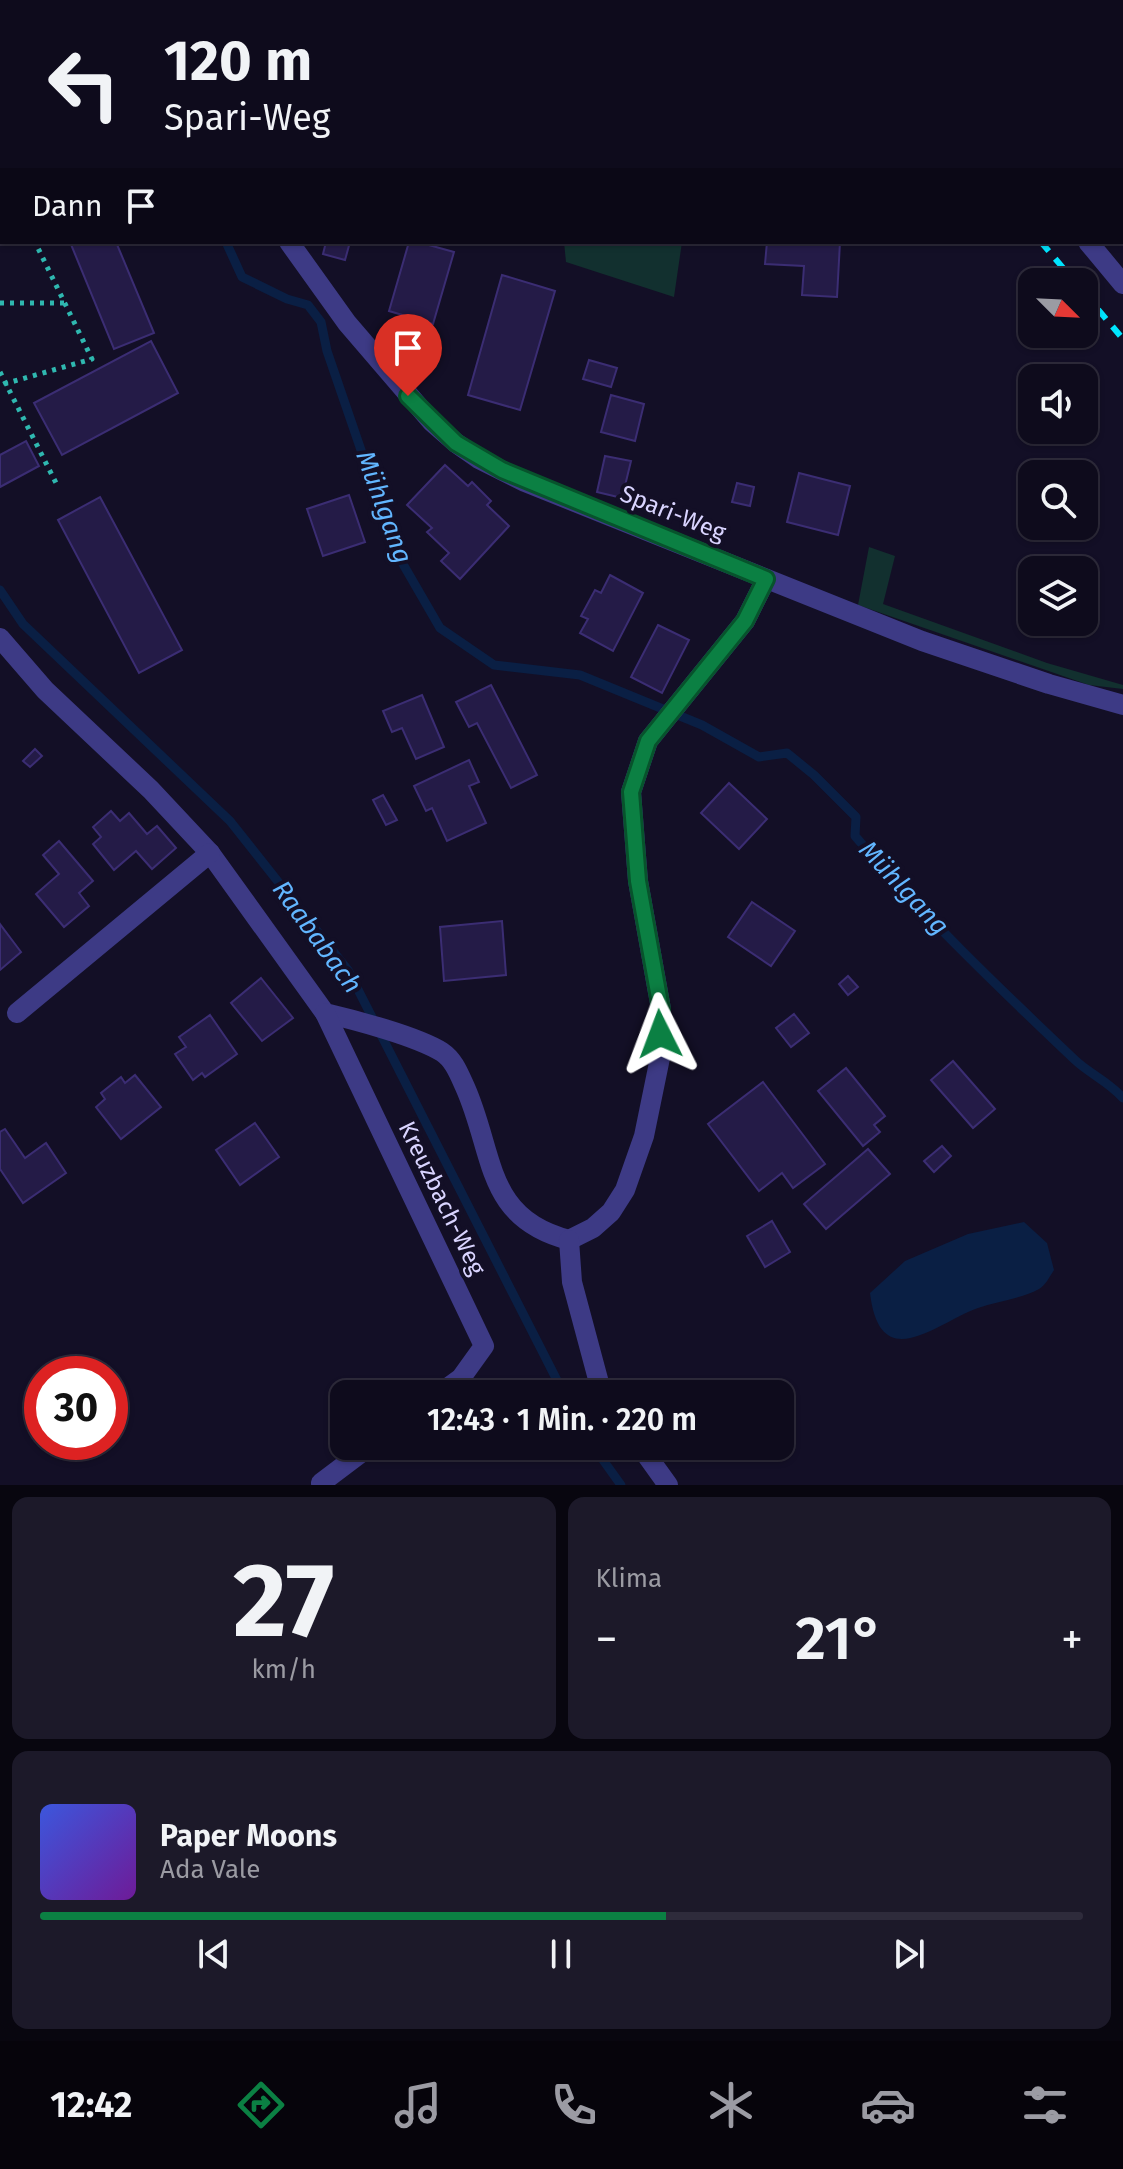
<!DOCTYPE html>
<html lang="de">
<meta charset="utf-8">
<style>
:root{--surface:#0e0b1c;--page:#1c1929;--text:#f1f3f6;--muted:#9b9ba3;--line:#2e2b3b;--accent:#0b8043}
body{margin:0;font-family:"Fira Sans",sans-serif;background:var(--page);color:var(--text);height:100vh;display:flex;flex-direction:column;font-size:30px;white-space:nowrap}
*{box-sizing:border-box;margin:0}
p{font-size:26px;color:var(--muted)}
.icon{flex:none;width:44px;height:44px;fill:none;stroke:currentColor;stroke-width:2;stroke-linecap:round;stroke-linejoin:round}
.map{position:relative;height:1485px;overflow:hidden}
.side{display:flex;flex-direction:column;gap:12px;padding:12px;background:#08060f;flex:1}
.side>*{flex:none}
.guide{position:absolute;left:0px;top:0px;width:1124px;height:244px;box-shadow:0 2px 6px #0004,0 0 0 2px var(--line);background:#0e0b1c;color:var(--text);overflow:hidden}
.needle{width:52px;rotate:114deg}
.fabs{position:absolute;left:1018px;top:268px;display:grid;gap:16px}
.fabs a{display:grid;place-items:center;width:80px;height:80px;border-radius:16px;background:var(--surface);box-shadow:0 2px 6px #0004,0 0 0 2px var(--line);font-size:40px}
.speed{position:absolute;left:24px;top:1356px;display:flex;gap:16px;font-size:40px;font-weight:700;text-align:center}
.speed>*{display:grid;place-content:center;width:104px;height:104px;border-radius:50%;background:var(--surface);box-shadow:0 2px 6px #0004,0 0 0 2px var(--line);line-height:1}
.speed .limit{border:12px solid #d22;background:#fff;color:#111}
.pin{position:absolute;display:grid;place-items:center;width:68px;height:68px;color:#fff;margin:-82px -34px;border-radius:50% 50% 50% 0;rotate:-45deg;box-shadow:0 0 8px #0007}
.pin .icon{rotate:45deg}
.me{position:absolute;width:88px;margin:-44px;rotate:357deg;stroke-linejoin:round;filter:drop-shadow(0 0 6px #0008)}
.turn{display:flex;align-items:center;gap:28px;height:168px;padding:0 32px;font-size:36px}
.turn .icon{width:104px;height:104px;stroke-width:2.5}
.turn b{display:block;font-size:56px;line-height:68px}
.then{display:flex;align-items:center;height:76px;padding:0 32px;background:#0003;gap:16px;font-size:30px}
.big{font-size:60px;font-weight:600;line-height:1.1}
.side .widget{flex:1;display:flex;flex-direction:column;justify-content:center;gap:12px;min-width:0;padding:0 28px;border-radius:16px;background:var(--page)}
.side .dial{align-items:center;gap:0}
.dial b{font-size:104px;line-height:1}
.song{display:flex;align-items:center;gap:24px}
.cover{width:96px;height:96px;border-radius:12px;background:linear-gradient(135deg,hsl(230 70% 55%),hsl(280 70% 35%))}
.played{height:8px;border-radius:4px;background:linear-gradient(90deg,var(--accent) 60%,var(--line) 60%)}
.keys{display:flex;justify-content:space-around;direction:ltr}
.heat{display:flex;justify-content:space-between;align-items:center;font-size:44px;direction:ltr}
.side .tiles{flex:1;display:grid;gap:12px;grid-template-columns:1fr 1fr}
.widget:last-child{grid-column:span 2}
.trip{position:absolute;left:330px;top:1380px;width:464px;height:80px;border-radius:16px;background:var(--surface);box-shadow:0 2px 6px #0004,0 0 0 2px var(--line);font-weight:600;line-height:80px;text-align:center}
.tab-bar{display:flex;height:128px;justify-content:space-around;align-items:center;background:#06040b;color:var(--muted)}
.tab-bar .icon{width:56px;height:56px}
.tab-bar .active{color:var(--accent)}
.tab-bar b{font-size:36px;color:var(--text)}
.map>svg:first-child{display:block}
.green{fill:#12302f}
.water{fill:#0a1f44}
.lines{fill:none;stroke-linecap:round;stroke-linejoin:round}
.stream{stroke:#0a1f44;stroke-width:9}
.building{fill:#241b47;stroke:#3b2d73;stroke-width:2}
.path{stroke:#2fb8b0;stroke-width:5;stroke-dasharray:4 6;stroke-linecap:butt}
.minor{stroke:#3d3a85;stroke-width:20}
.rail{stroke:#00e5ff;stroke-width:6;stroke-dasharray:12 10;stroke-linecap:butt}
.route-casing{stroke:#07532c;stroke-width:20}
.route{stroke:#0b8043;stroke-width:14}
.labels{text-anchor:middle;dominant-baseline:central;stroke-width:8;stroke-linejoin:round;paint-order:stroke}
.street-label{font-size:24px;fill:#d9d4ff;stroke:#130f26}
.water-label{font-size:26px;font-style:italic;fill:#62b6ff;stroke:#130f26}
</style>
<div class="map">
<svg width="1123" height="1485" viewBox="0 0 1123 1485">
<rect width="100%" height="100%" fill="#130f26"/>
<g class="green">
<path d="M564,242H682L674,297L566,262Z"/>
<path d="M869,547L895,556L883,604L1047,663L1123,685V689L1089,685L858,605Z"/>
</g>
<path class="water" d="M1024,1222L1047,1243L1054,1270C1050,1276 1045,1286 1039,1289C1021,1299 997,1301 978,1308C936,1323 880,1377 870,1293L905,1261L968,1234Z"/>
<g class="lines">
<g class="stream">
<path d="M226,242L242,277L287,299L308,305L321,322L327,351L396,552L440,628L494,665L580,675L702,725L759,757L787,753L814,775L856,817L855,836C923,915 999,988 1075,1060C1090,1074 1109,1082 1123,1098"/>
<path d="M0,590L23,624L230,821L348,970L564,1394"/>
<path d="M593,1446L621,1485"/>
</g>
</g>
<g class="building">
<path d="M958,0H1043L958,2Z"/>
<path d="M70,242H116L154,333L114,349Z"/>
<path d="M326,242H350L345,260L323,254Z"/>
<path d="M409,242H418L454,252L433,324L389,311Z"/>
<path d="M767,242H840L837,297L802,295L804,266L765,264Z"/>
<path d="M502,275L555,291L520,410L468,395Z"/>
<path d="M151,341L178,393L62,455L34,403Z"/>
<path d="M589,360L617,368L611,387L583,379Z"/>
<path d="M611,395L644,404L635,441L601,432Z"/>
<path d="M26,441L39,466L0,487V455Z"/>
<path d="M605,456L631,461L622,498L597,492Z"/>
<path d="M445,465L468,486L472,482L491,501L487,505L509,526L460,579L441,561L449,553L427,532L432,528L407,505Z"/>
<path d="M799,473L850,486L838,535L787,522Z"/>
<path d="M737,483L754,487L750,506L732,502Z"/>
<path d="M349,495L365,542L323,556L307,509Z"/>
<path d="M100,497L182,650L139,673L58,520Z"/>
<path d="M610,575L643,593L613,651L580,633L588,619L581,616L595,590L601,593Z"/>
<path d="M658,625L689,640L662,693L631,677Z"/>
<path d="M491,685L537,775L511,788L477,723L469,727L456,702Z"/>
<path d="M422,695L444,747L416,759L402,728L392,732L383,711Z"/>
<path d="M35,749L42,756L30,767L23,761Z"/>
<path d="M469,760L479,782L469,786L486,823L447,841L432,808L426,811L414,786Z"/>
<path d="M729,783L767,819L739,849L701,813Z"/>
<path d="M383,795L397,820L386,825L373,800Z"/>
<path d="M111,811L120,821L129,813L147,834L157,826L176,848L152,869L136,851L114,870L93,844L101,837L93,827Z"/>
<path d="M59,841L93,881L79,893L89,906L64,927L36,894L59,874L43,855Z"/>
<path d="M752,902L795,931L771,966L728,937Z"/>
<path d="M502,921L506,975L444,981L440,927Z"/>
<path d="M0,924L21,952L0,970Z"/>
<path d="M848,976L858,987L848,995L839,984Z"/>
<path d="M261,978L293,1018L262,1041L231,1003Z"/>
<path d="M794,1014L809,1033L791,1047L776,1028Z"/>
<path d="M210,1015L237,1054L205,1077L202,1073L193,1080L175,1054L186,1047L179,1037Z"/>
<path d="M953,1061L995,1109L973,1128L931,1080Z"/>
<path d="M846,1068L885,1116L874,1125L880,1132L863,1146L818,1091Z"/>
<path d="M135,1075L161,1107L121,1139L96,1107L105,1099L101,1093L121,1077L125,1083Z"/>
<path d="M763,1082L825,1164L793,1188L782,1173L759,1191L708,1124Z"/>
<path d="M255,1123L279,1157L240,1185L216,1150Z"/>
<path d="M5,1129L25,1158L46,1143L66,1173L23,1203L0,1169V1132Z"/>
<path d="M942,1146L951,1156L934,1172L924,1161Z"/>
<path d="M868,1149L890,1174L826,1229L804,1204Z"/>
<path d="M772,1221L790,1252L765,1267L747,1236Z"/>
</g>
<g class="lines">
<g class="path">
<path d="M0,143L2,144"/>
<path d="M0,303H66"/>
<path d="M0,372L56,483"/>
<path d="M4,384L92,359L35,242"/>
</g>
<g class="minor">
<path d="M881,0L883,2"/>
<path d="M0,2L2,4"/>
<path d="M0,224H2"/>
<path d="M289,242L347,323L432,422L456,443L479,459L525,482L922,641L1049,684L1123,705"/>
<path d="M1088,242L1123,284"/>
<path d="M0,638L45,690L151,790L210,853L325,1013C355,1020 416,1036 442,1052C454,1060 459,1074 465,1087C495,1154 484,1218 569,1240"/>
<path d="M17,1013L210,853"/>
<path d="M325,1013L484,1346L461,1378L439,1394"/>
<path d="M569,1240L593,1228L611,1212L625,1190L644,1136L660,1058L661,1009L638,881L631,792L648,741L745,621L766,579"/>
<path d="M569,1240L572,1282L602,1394"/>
<path d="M640,1446L668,1485"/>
<path d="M321,1483L370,1446"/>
</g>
<g class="rail">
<path d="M838,0L840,2"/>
<path d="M1041,242L1075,282"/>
<path d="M1084,293L1123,339"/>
</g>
</g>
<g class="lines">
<defs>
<path id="route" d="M408,396L456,443L502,470L766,579L745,621L648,741L631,792L638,881L661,1009L660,1034"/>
</defs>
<use href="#route" class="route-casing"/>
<use href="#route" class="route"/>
</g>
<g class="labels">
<g class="street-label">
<text transform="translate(673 513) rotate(22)">Spari-Weg</text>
<text transform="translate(442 1198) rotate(64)">Kreuzbach-Weg</text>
</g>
<g class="water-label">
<text transform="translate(384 507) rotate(70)">Mühlgang</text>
<text transform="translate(904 888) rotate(47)">Mühlgang</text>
<text transform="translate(317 937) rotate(54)">Raababach</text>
</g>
</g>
</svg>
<div class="fabs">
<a><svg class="needle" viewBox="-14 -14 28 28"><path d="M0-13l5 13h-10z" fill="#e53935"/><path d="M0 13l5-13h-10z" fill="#9b9ba3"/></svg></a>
<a><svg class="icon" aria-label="sound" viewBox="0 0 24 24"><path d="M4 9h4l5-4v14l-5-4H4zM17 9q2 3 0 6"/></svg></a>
<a><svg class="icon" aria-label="search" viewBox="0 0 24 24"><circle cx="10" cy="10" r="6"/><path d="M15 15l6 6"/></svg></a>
<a><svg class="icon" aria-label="layers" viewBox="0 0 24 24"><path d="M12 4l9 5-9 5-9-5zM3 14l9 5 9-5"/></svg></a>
</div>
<div class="speed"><div class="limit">30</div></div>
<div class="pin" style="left:408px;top:396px;background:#d93025"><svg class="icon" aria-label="arrive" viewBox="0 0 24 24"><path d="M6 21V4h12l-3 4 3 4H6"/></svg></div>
<svg class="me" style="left:660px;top:1034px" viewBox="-20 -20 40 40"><path d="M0-17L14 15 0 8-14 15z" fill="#0b8043" stroke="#fff" stroke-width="4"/></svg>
<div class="trip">12:43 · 1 Min. · 220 m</div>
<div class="guide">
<div class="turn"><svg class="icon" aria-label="left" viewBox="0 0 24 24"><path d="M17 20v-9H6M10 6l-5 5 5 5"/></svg><div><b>120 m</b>Spari-Weg</div></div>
<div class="then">Dann<svg class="icon" aria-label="arrive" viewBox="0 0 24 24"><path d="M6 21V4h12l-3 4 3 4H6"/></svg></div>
</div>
</div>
<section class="side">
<div class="tiles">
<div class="widget dial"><b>27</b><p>km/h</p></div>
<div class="widget"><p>Klima</p>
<div class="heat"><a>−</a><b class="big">21°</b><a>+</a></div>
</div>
<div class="widget">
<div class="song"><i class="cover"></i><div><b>Paper Moons</b><p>Ada Vale</p></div></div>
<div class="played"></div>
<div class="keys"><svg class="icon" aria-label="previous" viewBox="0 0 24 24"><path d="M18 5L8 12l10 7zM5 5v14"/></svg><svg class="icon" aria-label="pause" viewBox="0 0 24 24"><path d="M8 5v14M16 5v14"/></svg><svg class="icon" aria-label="next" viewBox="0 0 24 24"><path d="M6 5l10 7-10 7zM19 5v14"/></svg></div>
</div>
</div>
</section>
<nav class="tab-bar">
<b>12:42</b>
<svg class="icon active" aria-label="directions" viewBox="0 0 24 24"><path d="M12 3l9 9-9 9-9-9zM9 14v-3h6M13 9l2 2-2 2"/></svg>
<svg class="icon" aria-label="music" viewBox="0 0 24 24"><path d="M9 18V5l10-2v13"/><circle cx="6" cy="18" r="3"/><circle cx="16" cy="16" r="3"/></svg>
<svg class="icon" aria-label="phone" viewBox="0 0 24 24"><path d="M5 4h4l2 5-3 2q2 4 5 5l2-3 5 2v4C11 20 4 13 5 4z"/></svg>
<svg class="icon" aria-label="climate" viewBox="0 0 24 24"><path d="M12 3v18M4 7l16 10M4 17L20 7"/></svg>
<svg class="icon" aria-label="car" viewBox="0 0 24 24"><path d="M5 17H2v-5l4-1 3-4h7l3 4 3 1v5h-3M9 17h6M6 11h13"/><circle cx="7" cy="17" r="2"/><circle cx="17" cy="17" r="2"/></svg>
<svg class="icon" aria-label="filters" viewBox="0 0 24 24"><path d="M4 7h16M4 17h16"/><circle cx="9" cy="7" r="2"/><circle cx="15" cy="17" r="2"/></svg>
</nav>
